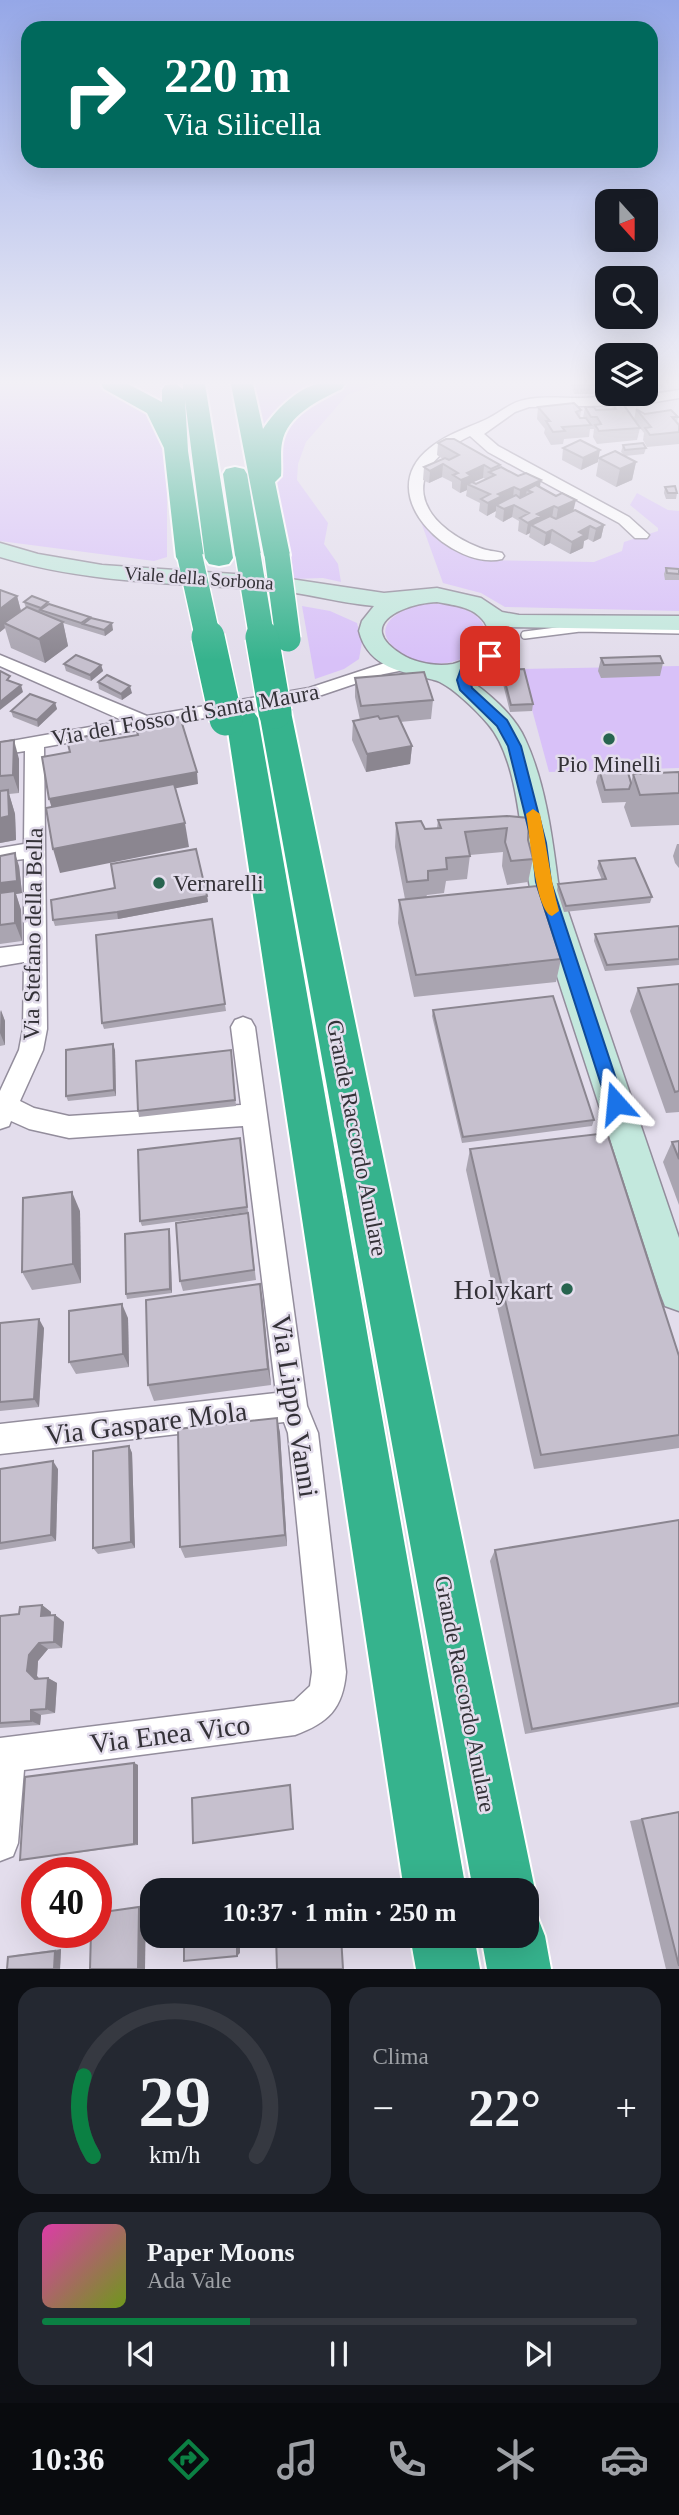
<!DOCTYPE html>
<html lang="it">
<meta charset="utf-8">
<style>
:root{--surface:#171b24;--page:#242831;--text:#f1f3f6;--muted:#9ea1a6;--line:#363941;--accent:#0b8043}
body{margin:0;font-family:"Times New Roman",serif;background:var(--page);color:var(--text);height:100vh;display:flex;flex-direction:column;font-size:26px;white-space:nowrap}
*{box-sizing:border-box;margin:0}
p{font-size:23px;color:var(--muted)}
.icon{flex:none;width:38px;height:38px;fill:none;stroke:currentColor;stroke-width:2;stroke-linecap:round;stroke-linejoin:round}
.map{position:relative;height:1969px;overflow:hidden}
.details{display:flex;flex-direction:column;gap:18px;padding:18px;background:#0d0f14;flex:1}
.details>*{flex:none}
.hud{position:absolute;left:21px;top:21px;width:637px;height:147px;border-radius:21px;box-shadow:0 7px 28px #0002;background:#00695c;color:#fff;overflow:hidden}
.needle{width:46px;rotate:159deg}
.buttons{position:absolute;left:595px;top:189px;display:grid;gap:14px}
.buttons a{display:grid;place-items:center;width:63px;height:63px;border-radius:14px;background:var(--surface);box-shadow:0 7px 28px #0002;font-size:35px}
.speed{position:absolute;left:21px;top:1857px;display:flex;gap:14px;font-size:35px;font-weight:700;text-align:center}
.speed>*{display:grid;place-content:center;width:91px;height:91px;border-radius:50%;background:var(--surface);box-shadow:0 7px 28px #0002;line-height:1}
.speed .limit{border:10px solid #d22;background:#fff;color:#111}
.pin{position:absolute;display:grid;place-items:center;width:60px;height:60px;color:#fff;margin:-30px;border-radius:14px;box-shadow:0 4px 10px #0006}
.me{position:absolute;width:77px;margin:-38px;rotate:342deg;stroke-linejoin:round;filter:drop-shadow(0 0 5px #0008)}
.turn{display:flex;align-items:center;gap:24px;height:147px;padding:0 28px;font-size:32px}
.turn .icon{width:91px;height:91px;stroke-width:2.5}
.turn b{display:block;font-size:49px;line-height:60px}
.big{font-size:52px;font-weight:800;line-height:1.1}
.details .widget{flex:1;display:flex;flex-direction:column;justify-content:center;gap:10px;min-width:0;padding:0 24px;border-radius:21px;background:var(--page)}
.details .dial{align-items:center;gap:0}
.dial svg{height:182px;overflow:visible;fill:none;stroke:var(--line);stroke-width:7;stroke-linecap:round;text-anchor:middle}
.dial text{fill:var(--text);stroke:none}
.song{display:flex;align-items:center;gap:21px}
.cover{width:84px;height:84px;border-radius:10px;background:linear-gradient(135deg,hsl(320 70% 55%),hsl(80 70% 35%))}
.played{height:7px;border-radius:4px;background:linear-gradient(90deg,var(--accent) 35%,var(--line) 35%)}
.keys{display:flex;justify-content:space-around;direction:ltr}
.heat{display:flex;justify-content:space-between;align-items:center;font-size:38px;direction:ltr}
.details .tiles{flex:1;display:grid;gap:18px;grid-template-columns:1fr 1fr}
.widget:last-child{grid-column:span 2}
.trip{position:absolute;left:140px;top:1878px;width:399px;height:70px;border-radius:21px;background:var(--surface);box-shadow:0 7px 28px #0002;font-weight:800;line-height:70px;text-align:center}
.tabs{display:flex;height:112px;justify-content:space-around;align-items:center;background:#090b0e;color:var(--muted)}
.tabs .icon{width:49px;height:49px}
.tabs .on{color:var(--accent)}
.tabs b{font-size:32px;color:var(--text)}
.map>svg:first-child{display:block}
.green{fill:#d8c1f8}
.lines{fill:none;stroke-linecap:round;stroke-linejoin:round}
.lane-casing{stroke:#938d9c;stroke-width:10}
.street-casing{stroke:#938d9c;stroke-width:3}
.secondary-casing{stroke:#938d9c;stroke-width:3}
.highway-casing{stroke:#fff;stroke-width:4}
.lane{stroke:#fff;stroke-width:7}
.street{fill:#fff;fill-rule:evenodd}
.secondary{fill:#c3e8dd;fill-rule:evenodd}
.highway{fill:#36b38d;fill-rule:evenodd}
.highway-bridge-far1-casing{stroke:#fff;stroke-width:28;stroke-linecap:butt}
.highway-bridge-casing{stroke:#fff;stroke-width:36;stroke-linecap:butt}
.highway-bridge-far1{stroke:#36b38d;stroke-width:25}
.highway-bridge{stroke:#36b38d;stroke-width:33}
.wall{fill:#aaa5b1;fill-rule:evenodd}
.shaded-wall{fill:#8b8690}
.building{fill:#c6c0ce;stroke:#8b8690;stroke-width:2}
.route{fill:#1a73e8;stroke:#114b97;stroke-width:2}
.slow{fill:#f59e0b}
.poi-dot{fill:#27644f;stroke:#e3ddec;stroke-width:2.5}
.labels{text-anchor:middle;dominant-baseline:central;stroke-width:5;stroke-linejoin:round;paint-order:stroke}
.far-street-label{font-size:19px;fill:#343238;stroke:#e3ddec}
.street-label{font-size:23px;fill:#343238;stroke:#e3ddec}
.poi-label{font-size:23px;fill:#343238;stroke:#e3ddec}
.near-poi-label{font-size:28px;fill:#343238;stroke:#e3ddec;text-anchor:end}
.near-street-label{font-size:28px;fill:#343238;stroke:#e3ddec}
</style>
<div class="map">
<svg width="679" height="1969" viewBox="0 0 679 1969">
<rect width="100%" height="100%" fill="#e3ddec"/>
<g class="green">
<path d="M0,384H96L125,396L145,409L161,429L167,490V557L154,561L0,541Z"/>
<path d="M250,384H327L260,433Z"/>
<path d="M343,384H377L347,395L306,442L298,464L297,480L328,523L324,544L338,564L341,582L323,578L294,579C284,541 266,465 283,429C292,409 325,395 343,384Z"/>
<path d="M637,493L668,510L679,511V611L505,607L481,593L443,583L421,522L476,560L594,562L622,551L624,542L658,531V528L630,505Z"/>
<path d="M427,603C539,607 463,695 400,652C364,627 402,607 427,603Z"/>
<path d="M302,606L330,611L357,623L362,642L359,659L344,669L315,679Z"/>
<path d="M679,666V768L549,772L521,669Z"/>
</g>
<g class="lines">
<defs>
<path id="lane" d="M525,635L580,628L679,630"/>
<g id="street">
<path d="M679,390V398L637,405L529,407L515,412L484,434L498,446L629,517L649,535L647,538H635L619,523L488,452L470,436C398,470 415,522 480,548C487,551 495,551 502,553L504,556L502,559C455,571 369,496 430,448C447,434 468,428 487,419C500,413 509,403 524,400C541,396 561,398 578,398C612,397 645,396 679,390Z"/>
<path d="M0,655L147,716L309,688L391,661L403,660L412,665L409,669L384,674L310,699L44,747L47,1029L43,1050L20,1101L34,1108L69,1116L241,1105L231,1027L235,1020L243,1017L251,1020L255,1027L307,1406L318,1433L346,1672C343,1709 328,1723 295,1735L24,1770L18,1843L13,1856L0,1861V1738L294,1701L310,1686L312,1672L288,1433L284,1422L0,1454V1424L276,1393L243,1126L69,1138L29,1129L11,1121L9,1126L0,1129V1091L19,1050L23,1029L24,962L0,966V948L24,945V859L0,862V848L24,844L25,751L0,755V743L124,721L0,666Z"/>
</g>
<path id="secondary" d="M0,543L38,554L102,565L277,577L384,593L437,588L481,598L502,612L519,615L679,616V630L510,627L512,632C503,658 489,667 465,677C486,691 514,714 525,739C545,782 552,835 558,882L679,1238V1311L665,1306L660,1293L545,939C539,920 532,901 529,882C520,837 519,760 488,724C478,712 449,683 434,680C403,672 368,668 359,631L362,621L374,606C340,603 306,593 272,590C180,583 89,584 0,557ZM437,602C452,605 471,606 482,619C500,638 471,660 453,664C436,667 415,663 401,654C353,624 406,603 437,602Z"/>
<g id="highway">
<path d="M101,384H128L162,402V390L165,385L176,384L183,389V384H205L233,558L229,564L219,566L209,564L205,558L185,400L188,451L204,557L200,563L190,565L180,563L176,557L164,448L147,413L104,389Z"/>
<path d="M231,384H253L263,429C274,412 296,389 317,384C326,382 337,384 345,384L342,389C319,400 287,415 282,443C280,453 282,465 281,476L275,482L290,555L287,561L277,563L267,561L264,555Z"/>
<path d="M235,467L244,469L247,474L261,555L258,561L248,563L238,561L235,555L223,474L226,469Z"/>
<path d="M275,702L286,705L291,712L535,1890L527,1910L536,1913L545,1936L551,1969H487L481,1936H527V1890H473L259,712L264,705Z"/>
<path d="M242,708L253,711L258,718L466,1890H404L226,718L231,711Z"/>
<path d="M410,1936H474L480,1969H416Z"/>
</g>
</defs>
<use href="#lane" class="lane-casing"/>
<use href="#street" class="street-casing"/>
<use href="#secondary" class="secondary-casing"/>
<use href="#highway" class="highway-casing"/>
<use href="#lane" class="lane"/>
<use href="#street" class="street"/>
<use href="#secondary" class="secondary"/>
<use href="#highway" class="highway"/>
<defs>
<g id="highway-bridge-far1">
<path d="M248,555L262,639"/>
<path d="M277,555L288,639"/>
<path d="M190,557L208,639"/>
</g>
<g id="highway-bridge">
<path d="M208,637L226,719"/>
<path d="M262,637L275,712"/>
</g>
</defs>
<use href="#highway-bridge-far1" class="highway-bridge-far1-casing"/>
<use href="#highway-bridge" class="highway-bridge-casing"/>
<use href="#highway-bridge-far1" class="highway-bridge-far1"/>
<use href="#highway-bridge" class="highway-bridge"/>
</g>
<g class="wall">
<path d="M571,384H607V394H609H574Z"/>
<path d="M646,384H663L662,389L646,390Z"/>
<path d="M613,404L634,420L636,409L645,414L678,417L677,423L678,425L679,421V444L647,447L643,440L644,433L640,428L637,440L597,444L593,437L594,429H590L589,437L564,439L563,444L551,445L544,433L545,429L537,419L538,407L581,410L580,418H583L585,407L596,410L612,409Z"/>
<path d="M438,443L500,465V467L540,487L574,510L604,525L601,538L593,542L588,539L584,541L583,548L570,554L550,543L544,546L529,537L530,533L526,535L518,531L519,521L512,517L503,522L495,517L496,511L487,516L479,511L480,503L466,496L467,490L460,493L452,488V482L442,477L429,483L423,480L424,467L443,459L437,455ZM483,478L486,479L476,484L473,482Z"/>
<path d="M623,445L646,448L644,454L625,456L636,462L632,480L616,487L596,476L599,458L624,455L621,452Z"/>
<path d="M563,448L598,462L581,470L562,460Z"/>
<path d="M665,487L677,493L676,499H666L664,493Z"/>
<path d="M666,568L679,569V580H665L664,574Z"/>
<path d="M0,590L17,596L21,611L26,608L24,602L49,604L90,619L113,630L105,636L63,623L68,646L45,663L11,648L5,628L0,632Z"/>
<path d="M601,658L663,663L660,676L601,678L598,671Z"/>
<path d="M64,664L101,665L103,671L91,681L66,671Z"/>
<path d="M502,670L533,704L532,711L510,712L501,676Z"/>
<path d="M355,678L433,700L431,719L400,722L412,746L410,764L366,772L352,740L353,721L360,720L355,697Z"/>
<path d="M98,682L132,693L122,700L99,689Z"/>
<path d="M55,703L57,709L38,727L13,717L11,711Z"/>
<path d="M0,742L19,759V793L9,794L15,814L16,840L0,843Z"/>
<path d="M599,769L631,783L633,774L679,772V825L631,827L624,807L626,802L602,803L596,782Z"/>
<path d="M507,816L528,840L533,859L528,882L507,885L502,866L503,852L470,855L467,879L446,881L444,893L427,895L426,897L561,959L556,982L414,997L398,923L399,900L405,899L395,847L396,823L425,829L437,828L438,820Z"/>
<path d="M677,844H679V868L675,863L673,856Z"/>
<path d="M0,856L19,866L22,893L16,894L21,910L22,941L0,944Z"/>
<path d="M599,861L652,897L650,903L564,912L557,890L558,884L602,880L597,868Z"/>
<path d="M207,896L208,902L118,919L55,926L53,920Z"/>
<path d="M212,919L226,1011L104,1029L102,1023Z"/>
<path d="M679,926V965L605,971L594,941L595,934Z"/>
<path d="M679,984V1112L666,1113L630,1011L638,988Z"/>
<path d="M0,1010L5,1021V1045L0,1046Z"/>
<path d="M433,1010L594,1120L592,1126L462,1143L432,1016Z"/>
<path d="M115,1050L116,1096L68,1101L66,1096Z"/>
<path d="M231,1050L236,1106L139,1117L138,1111Z"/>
<path d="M240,1138L248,1212L142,1226L140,1221Z"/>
<path d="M679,1141V1205L663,1162L672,1142Z"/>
<path d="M470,1149L679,1356V1448L534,1469L466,1170Z"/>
<path d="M80,1211L81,1283L32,1290L22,1272Z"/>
<path d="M248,1213L256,1280L183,1291L180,1281Z"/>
<path d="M169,1229L170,1234L172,1293L127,1299L126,1294Z"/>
<path d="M260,1284L271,1385L154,1401L148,1385Z"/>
<path d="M128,1318L129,1367L76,1374L69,1362Z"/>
<path d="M0,1323L44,1328L39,1407L0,1411Z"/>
<path d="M277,1418L280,1433L287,1546L185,1558L180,1547Z"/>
<path d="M129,1446L132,1453L135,1548L98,1554L93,1548Z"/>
<path d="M0,1469H58L56,1541L0,1550Z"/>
<path d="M679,1520V1707L525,1734L490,1561L495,1550Z"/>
<path d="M42,1605L51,1612V1615H55L64,1622L62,1648L48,1649L38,1661L37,1676L39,1679L48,1678L57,1683L55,1713L41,1715L40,1725L0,1728V1616L19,1614Z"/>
<path d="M134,1763L138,1765V1845L20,1860Z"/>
<path d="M679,1812V1969H666L630,1821Z"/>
<path d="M61,1949L60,1969H7L8,1957L16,1955Z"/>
</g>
<g class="shaded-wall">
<path d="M600,450L598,462L581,470L583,458Z"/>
<path d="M636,462L632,480L616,487L620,469Z"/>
<path d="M443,464L442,477L429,483L430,471Z"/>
<path d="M484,465L483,478L467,485V490L460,493L461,480L467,473Z"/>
<path d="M541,480L539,493L532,492L527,490L525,499L519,502L520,490Z"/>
<path d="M514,487L513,499L496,505V511L487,516L488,503L498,494Z"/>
<path d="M576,500L573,512L556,521L558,508Z"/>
<path d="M514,505L512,517L503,522L504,509Z"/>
<path d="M554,506L552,518L531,525L530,533L526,535L528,523L537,514Z"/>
<path d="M604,525L601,538L593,542L596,529Z"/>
<path d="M590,526L588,539L584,541L583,548L570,554L572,542L579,532Z"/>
<path d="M552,530L550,543L544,546L546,533Z"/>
<path d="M17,596L22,615L4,623L5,628L0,632V609Z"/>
<path d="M63,622L68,646L45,663L39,639Z"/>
<path d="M112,623L113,630L105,636L104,630Z"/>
<path d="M101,665L103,671L91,681L90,675Z"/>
<path d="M21,685L23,692L0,710V702Z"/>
<path d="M130,686L132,693L122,700L121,694Z"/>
<path d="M55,703L57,709L38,727L37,720Z"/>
<path d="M14,740L19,759V793L13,775Z"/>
<path d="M412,746L410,764L366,772L367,754Z"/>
<path d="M197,772L198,784L53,812L49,799Z"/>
<path d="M8,790L15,814L16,840L0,843V818Z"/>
<path d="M185,823L189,847L60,873L53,849Z"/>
<path d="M15,853L19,866L22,893L16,894L21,910L22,941L15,923L0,897V883Z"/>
<path d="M207,896L208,902L118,919L117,912Z"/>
<path d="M1,1010L5,1021V1045L0,1033Z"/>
<path d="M113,1044L115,1050L116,1096L114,1090Z"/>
<path d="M72,1192L80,1211L81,1283L73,1264Z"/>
<path d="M169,1229L170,1234L172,1293L170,1289Z"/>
<path d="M260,1284L263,1302L271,1385L268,1369Z"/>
<path d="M122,1304L128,1318L129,1367L123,1354Z"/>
<path d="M39,1319L44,1328L39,1407L34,1399Z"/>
<path d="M277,1418L280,1433L287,1546L285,1535Z"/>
<path d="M129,1446L132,1453L135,1548L131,1542Z"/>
<path d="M53,1461L58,1469L56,1541L51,1535Z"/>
<path d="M42,1605L51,1612L50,1623L41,1616Z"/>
<path d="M55,1615L64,1622L62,1648L54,1642Z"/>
<path d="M39,1643L48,1649L38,1661L37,1676L44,1684L35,1679L27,1671L29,1655Z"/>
<path d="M48,1678L57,1683L55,1713L46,1709Z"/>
<path d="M31,1710L41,1715L40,1725L31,1721Z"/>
<path d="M134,1763L138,1765V1845L134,1844Z"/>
<path d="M239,1878V1890H236V1879Z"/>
<path d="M146,1905L145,1969H138L139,1907Z"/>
<path d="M237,1936H240V1953L237,1956Z"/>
<path d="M61,1949L60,1969H54L55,1951Z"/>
</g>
<g class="building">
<path d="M574,403L581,410L576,412L580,418H586L591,425L562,427L565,431L553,432L546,421H550L538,407Z"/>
<path d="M613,404H623L640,428L599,431L595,425L601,424L597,417H591L585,407H594L596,410L616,409Z"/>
<path d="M636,409L645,414L671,410L678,417H672L679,425V432L650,435L645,428L651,427Z"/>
<path d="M446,439H454L500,465L491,469L484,465L467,473L471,476L461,480L453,475L458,473L443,464L430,471L424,467L445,458L449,460L459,455L438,443Z"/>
<path d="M580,440L600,450L583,458L563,448Z"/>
<path d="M643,443L646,448L625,450L623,445Z"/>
<path d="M615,451L636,462L620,469L599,458Z"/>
<path d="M501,467L518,476L526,473L541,480L520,490L514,487L498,494L502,496L488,503L481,499L490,494L467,484L472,482L476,484L495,475L489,472Z"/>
<path d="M536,485L556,496L562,493L576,500L558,508L554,506L537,514L541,516L528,523L520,518L529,513L514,505L504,509L496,505L516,495L520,498L532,492L527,490Z"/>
<path d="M675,486L677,493H668L665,487Z"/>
<path d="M575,510L604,525L596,529L590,526L579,532L585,535L572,542L552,530L546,533L531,525L550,516L556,519Z"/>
<path d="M666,568L679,569V574L667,573Z"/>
<path d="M0,590L17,596L0,609Z"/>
<path d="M32,596L48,602L41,608L24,602Z"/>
<path d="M49,604L90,617L81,623L40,610Z"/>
<path d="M27,607L63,622L39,639L4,623Z"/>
<path d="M91,618L112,623L104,630L83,624Z"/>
<path d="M76,655L101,665L90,675L64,664Z"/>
<path d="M660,656L663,663L604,665L601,658Z"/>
<path d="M524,669L533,704L511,705L502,670Z"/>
<path d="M0,671L10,676L7,680L21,685L0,702Z"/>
<path d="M424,672L433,700L361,706L355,678Z"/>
<path d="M107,675L130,686L121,694L98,682Z"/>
<path d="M30,694L55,703L37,720L11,711Z"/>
<path d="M378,716L380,719L398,716L412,746L367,754L353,721Z"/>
<path d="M180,717L197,772L49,799L42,757L70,752L67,740L98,734L100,741L138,735L135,725Z"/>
<path d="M14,740L13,775L0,776V742Z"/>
<path d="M599,769H627L631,783L629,789L605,790Z"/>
<path d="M679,772V793L640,795L633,774Z"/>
<path d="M174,784L185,823L53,849L46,808Z"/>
<path d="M8,790L9,816L0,818V791Z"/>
<path d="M507,816L529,818L528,840L533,859L511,861L505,842L507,828L465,832L470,856L446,858L447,869L428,871V880L407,882L396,823L421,821L425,829L441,828L438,820Z"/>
<path d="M196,849L207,896L117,912L53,920L51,900L115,888L111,864Z"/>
<path d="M15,853L17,881L0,883V856Z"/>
<path d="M635,858L652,897L566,906L558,884L606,879L599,861Z"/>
<path d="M537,886L561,959L416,975L399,900Z"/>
<path d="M15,891V923L0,925V893Z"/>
<path d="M212,919L225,1004L102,1023L96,935Z"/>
<path d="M679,926V959L607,965L595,934Z"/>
<path d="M679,984V1091L675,1092L638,988Z"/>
<path d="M553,996L594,1120L463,1137L433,1010Z"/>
<path d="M113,1044L114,1090L66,1096V1050Z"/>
<path d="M231,1050L235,1100L138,1111L136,1061Z"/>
<path d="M607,1133L679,1356V1435L541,1455L470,1149Z"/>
<path d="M240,1138L247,1207L140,1221L138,1150Z"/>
<path d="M679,1141V1159L672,1142Z"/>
<path d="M72,1192L73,1264L22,1272L23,1198Z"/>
<path d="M248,1213L254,1270L180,1281L176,1223Z"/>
<path d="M169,1229L170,1289L126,1294L125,1234Z"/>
<path d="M260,1284L268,1369L148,1385L146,1300Z"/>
<path d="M122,1304L123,1354L69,1362V1311Z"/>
<path d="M39,1319L34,1399L0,1402V1323Z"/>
<path d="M277,1418L285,1535L180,1547L178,1429Z"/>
<path d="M129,1446L131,1542L93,1548V1451Z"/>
<path d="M53,1461L51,1535L0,1543V1469Z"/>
<path d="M679,1520V1703L532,1729L495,1550Z"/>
<path d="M42,1605L41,1616L55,1615L54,1642L39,1643L29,1655L27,1671L35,1679L48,1678L46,1709L31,1710V1721L0,1723V1616L19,1614L20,1607Z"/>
<path d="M134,1763V1844L20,1860L25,1777Z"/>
<path d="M290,1785L293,1829L193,1843L192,1798Z"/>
<path d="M679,1812V1966L642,1819Z"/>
<path d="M236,1879V1890H184V1883Z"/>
<path d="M337,1880L338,1890H274V1888Z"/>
<path d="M139,1907L138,1969H90L91,1932H96V1913Z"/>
<path d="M184,1936H237V1956L184,1961Z"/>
<path d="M276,1936H341L343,1969H277Z"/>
<path d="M55,1951L54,1969H7L8,1957Z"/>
</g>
<linearGradient id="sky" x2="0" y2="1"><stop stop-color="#95a7e7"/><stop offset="0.58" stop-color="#f2f0f6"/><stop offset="1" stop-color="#f2f0f6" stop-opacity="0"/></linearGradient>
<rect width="679" height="660" fill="url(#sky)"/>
<path class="route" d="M490,652L496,656L495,658L472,671L470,680L472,688L507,720L521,746L546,843L551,882L624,1103L622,1108L616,1110L610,1108L607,1103L536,882L532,843L508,746L497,726L460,690L457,680L462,666Z"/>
<path class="slow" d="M533,809L540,814C547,847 550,878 559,911L552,916C535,911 530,833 526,814Z"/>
<g class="poi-dot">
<circle cx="609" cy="739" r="7"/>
<circle cx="159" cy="883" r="7"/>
<circle cx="567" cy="1289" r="7"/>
</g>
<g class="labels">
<g class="far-street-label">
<text transform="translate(199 578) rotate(4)">Viale della Sorbona</text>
</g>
<g class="street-label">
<text transform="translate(185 715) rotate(-10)">Via del Fosso di Santa Maura</text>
<text transform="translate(33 934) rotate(-89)">Via Stefano della Bella</text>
<text transform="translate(357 1138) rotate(79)">Grande Raccordo Anulare</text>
<text transform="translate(465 1694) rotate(79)">Grande Raccordo Anulare</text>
</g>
<g class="poi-label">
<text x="609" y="764">Pio Minelli</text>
<text x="173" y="883" text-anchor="start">Vernarelli</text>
</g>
<g class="near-poi-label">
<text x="553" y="1289">Holykart</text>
</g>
<g class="near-street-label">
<text transform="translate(295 1406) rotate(81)">Via Lippo Vanni</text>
<text transform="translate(146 1423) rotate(-7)">Via Gaspare Mola</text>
<text transform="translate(170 1734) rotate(-7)">Via Enea Vico</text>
</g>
</g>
</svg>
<div class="buttons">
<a><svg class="needle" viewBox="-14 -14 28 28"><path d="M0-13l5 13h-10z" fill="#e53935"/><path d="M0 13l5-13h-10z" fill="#9ea1a6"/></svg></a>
<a><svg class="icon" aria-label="search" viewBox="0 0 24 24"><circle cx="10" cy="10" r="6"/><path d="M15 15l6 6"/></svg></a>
<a><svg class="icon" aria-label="layers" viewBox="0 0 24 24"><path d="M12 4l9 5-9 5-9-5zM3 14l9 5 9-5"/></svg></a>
</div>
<div class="speed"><div class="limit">40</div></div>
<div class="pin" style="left:490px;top:656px;background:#d93025"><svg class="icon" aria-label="arrive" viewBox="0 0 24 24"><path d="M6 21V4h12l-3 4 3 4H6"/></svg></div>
<svg class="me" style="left:616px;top:1103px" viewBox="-20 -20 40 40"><path d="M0-17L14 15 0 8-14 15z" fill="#1a73e8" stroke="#fff" stroke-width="4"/></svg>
<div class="trip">10:37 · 1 min · 250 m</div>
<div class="hud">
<div class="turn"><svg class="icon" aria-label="right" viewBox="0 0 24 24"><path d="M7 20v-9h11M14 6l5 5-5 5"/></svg><div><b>220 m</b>Via Silicella</div></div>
</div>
</div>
<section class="details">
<div class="tiles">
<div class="widget dial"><svg viewBox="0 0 100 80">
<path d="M14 69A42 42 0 1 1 86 69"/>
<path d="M14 69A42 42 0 0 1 10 34" stroke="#0b8043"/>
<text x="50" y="56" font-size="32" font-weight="700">29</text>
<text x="50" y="72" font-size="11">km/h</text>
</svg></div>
<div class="widget"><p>Clima</p>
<div class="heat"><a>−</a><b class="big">22°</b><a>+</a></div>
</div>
<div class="widget">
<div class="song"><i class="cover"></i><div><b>Paper Moons</b><p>Ada Vale</p></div></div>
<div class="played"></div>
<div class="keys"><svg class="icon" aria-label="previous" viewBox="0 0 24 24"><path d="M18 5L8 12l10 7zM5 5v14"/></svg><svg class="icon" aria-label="pause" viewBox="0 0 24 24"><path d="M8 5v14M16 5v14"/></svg><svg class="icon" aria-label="next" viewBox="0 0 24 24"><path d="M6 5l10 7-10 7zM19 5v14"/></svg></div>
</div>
</div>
</section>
<nav class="tabs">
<b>10:36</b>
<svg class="icon on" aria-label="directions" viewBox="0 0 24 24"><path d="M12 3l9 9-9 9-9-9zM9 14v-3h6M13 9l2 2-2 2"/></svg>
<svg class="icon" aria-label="music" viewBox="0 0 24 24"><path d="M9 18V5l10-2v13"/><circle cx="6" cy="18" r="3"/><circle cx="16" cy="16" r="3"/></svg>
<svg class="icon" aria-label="phone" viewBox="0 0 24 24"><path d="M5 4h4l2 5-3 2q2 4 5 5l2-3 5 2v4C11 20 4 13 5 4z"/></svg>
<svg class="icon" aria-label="climate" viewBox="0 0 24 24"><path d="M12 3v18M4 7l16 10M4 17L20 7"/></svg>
<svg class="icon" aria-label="car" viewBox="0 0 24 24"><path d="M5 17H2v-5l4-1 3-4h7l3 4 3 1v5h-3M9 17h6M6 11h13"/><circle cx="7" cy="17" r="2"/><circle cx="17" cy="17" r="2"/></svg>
</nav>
